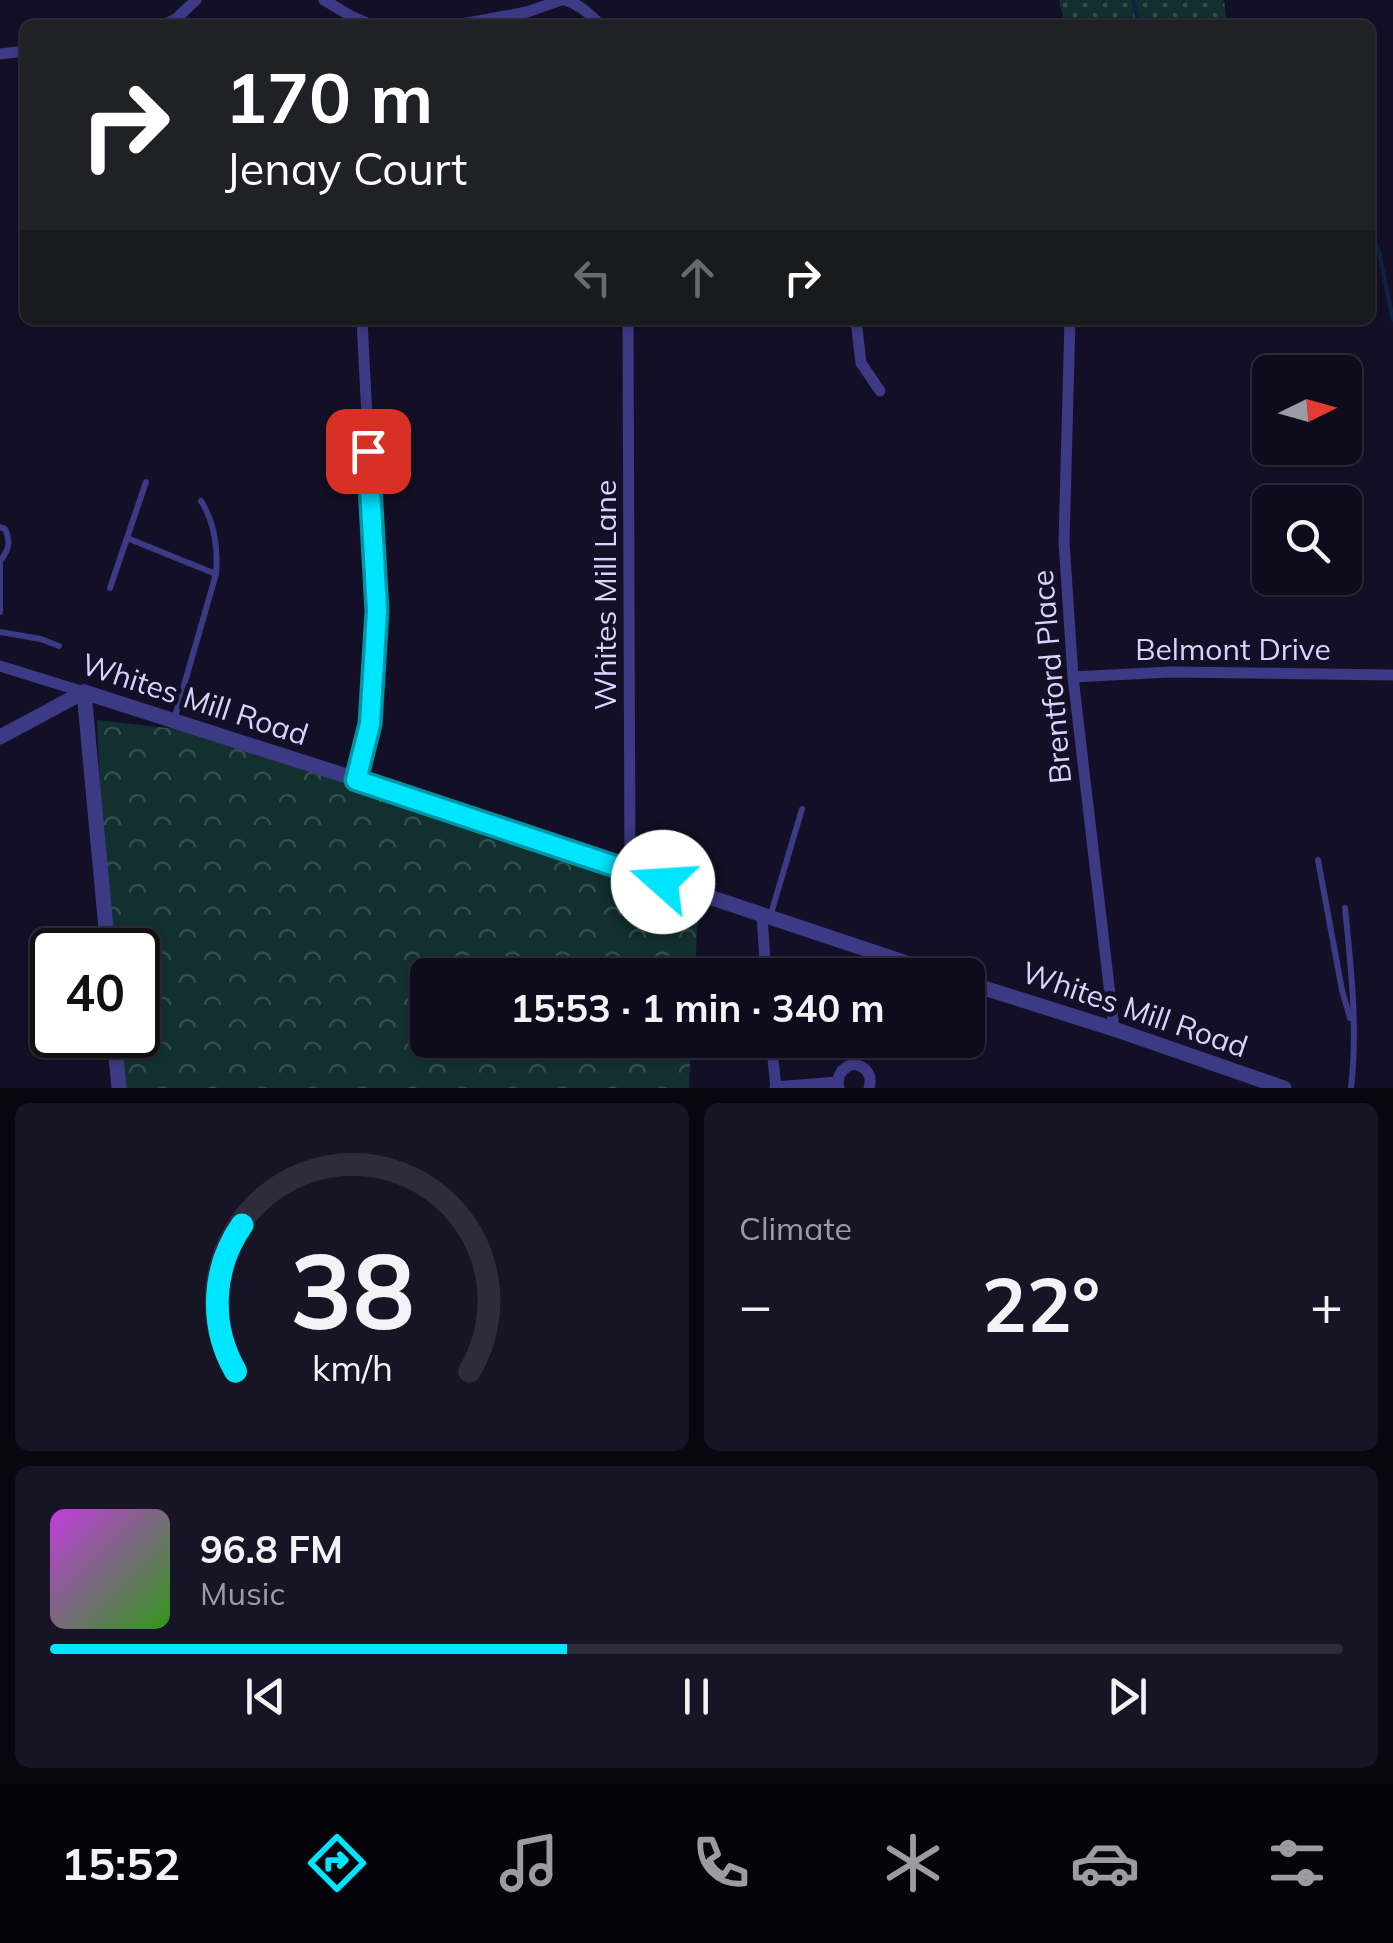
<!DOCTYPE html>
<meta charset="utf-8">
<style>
:root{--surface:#0e0b1c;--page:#171425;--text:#f1f3f6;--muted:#9b9ba3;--line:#2e2b3b;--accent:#00e5ff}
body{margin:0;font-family:Mulish,sans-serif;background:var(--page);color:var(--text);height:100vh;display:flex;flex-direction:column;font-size:38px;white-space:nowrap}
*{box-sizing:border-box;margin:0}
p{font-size:32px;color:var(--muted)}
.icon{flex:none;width:55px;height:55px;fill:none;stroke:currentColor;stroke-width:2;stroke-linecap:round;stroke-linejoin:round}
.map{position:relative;height:1088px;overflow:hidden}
.details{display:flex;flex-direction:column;gap:15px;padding:15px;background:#08060f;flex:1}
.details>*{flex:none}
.banner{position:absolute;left:20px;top:20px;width:1355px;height:305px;border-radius:15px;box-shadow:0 2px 8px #0004,0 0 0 2px var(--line);background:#202124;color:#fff;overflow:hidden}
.needle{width:65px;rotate:85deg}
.buttons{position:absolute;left:1252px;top:355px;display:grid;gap:20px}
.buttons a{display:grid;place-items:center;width:110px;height:110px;border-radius:15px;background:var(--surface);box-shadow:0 2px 8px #0004,0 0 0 2px var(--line);font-size:50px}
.speed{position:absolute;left:30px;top:928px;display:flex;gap:20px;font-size:50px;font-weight:700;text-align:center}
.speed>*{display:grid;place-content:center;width:130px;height:130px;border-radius:50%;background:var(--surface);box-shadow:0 2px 8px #0004,0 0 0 2px var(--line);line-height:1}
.speed .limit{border:5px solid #111;border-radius:15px;background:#fff;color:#111}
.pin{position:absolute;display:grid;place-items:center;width:85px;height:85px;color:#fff;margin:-42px;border-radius:20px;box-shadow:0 5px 15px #0006}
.me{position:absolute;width:110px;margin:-55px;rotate:289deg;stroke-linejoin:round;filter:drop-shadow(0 0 8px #0008)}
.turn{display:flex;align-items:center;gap:35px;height:210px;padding:0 40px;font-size:45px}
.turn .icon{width:130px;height:130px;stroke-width:2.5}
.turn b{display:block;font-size:70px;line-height:85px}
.lanes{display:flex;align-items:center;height:95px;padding:0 40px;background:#0003;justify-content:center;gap:50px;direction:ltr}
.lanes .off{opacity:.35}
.big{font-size:75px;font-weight:700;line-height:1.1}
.details .tile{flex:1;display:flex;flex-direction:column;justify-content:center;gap:15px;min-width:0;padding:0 35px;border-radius:15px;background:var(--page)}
.details .dial{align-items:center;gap:0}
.dial svg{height:260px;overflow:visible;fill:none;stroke:var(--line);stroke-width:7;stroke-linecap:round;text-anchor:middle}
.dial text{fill:var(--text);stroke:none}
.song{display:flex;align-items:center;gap:30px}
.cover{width:120px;height:120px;border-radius:15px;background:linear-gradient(135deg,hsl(290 70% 55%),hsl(110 70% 35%))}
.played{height:10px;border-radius:5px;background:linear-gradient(90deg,var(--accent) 40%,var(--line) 40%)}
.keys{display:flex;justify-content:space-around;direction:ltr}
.heat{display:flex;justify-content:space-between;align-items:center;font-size:55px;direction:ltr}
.details .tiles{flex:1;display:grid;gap:15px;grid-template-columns:1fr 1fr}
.tile:last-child{grid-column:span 2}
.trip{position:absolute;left:410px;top:958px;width:575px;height:100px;border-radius:15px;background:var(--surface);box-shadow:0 2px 8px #0004,0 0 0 2px var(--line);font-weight:700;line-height:100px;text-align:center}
.tab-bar{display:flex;height:160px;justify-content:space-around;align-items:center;background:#06040b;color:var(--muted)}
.tab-bar .icon{width:70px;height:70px}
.tab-bar .current{color:var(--accent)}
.tab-bar b{font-size:45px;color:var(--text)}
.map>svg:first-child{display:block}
.forest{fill:url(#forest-crowns)}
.park{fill:url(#park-dots)}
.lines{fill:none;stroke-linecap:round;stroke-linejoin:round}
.stream{stroke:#0c2248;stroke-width:4}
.service{stroke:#3d3a85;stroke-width:6}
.minor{stroke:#3d3a85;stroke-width:11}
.tertiary{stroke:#3d3a85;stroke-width:15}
.route-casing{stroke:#0095a6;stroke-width:25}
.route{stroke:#00e5ff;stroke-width:18}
.labels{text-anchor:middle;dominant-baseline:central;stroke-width:10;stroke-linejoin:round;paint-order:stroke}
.street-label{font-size:30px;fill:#d9d4ff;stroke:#130f26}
</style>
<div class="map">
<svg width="1393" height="1088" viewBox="0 0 1393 1088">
<defs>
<pattern id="forest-crowns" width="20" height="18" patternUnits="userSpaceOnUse" patternTransform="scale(2.5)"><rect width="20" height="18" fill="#12302f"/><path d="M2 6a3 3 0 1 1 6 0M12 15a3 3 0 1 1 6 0" fill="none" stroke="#344d4e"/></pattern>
<pattern id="park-dots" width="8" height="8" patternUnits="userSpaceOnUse" patternTransform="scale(2.5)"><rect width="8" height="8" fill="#12302f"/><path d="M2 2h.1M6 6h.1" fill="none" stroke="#344d4e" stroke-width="1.8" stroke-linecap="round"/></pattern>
</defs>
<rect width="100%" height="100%" fill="#130f26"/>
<path class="forest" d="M97,720L230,735L699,888L695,975H428V1040H691L689,1088H115L112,1035H138V950H108Z"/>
<path class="park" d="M1059,0H1224L1227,25H1065Z"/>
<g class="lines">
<g class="stream">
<path d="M1133,0L1139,25"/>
<path d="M1370,231L1379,252L1393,320"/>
</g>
<g class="service">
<path d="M0,527L5,529C11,542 9,550 0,561"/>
<path d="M127,538L216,574"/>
<path d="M0,564V612"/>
<path d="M110,588L146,482"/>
<path d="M0,632L41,639L59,646"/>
<path d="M174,720L216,574C218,549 215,523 201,501"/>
<path d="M1318,860L1342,990L1350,1018"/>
<path d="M1345,908C1351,967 1358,1029 1351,1088"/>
<path d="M770,917L802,809"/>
</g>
<g class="minor">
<path d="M324,0L351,16L372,25"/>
<path d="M564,0C580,4 589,14 601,25"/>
<path d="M164,25L177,18L196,0"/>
<path d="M456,25L527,12L561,0"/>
<path d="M0,54L25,51"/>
<path d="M628,320L630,871"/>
<path d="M856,320L861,363L880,391"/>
<path d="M1070,320L1064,542L1073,677L1114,1029"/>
<path d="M0,666L84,692"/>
<path d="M1073,677L1170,672L1393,675"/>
<path d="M356,779L369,724L377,611L362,320"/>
<path d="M762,916L766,975"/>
<path d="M771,1040L776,1088"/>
<path d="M775,1087L838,1082"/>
<path d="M839,1088C836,1076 841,1068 853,1064C866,1066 873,1075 869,1088"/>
</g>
<g class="tertiary">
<path d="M84,692L356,779L943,975"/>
<path d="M84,692L108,950"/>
<path d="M0,737L84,692"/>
<path d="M968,983L1114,1029L1284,1088"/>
<path d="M114,1035L119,1088"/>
</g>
</g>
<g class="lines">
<defs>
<path id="route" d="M368,451L377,611L370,724L356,780L663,882"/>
</defs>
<use href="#route" class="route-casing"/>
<use href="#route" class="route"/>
</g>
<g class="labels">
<g class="street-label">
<text transform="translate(605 595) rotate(-90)">Whites Mill Lane</text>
<text x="1233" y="649">Belmont Drive</text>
<text transform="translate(1051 677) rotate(-95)">Brentford Place</text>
<text transform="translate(195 699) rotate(18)">Whites Mill Road</text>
<text transform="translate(1135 1009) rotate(19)">Whites Mill Road</text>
</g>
</g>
</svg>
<div class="buttons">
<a><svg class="needle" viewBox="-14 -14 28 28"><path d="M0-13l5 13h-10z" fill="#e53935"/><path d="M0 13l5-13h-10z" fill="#9b9ba3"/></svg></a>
<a><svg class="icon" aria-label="search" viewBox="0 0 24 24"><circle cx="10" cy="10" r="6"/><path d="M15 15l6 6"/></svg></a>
</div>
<div class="speed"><div class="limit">40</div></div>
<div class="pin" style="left:368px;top:451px;background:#d93025"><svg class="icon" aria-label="arrive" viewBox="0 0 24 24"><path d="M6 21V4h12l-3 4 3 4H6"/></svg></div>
<svg class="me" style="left:663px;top:882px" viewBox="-20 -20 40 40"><circle r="19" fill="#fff"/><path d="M0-13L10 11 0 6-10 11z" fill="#00e5ff"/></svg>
<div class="trip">15:53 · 1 min · 340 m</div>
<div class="banner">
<div class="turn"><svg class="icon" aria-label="right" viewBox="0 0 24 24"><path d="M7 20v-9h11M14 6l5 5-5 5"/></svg><div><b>170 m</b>Jenay Court</div></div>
<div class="lanes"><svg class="icon off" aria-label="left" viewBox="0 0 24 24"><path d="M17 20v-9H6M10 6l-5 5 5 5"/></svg><svg class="icon off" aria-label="ahead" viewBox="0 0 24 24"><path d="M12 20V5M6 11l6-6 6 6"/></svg><svg class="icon" aria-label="right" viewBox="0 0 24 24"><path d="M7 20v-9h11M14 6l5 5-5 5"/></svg></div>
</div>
</div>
<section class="details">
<div class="tiles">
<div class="tile dial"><svg viewBox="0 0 100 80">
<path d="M14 69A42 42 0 1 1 86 69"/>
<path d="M14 69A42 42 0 0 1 16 24" stroke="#00e5ff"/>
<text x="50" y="56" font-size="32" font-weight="700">38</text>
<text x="50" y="72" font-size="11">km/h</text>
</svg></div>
<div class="tile"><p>Climate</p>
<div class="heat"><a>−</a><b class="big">22°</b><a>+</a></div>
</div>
<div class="tile">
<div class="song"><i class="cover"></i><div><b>96.8 FM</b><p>Music</p></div></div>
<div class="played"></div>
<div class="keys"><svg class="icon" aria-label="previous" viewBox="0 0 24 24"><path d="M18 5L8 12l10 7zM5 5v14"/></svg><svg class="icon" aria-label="pause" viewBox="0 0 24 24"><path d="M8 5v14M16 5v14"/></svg><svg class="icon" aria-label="next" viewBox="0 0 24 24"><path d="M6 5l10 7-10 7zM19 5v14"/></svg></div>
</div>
</div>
</section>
<nav class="tab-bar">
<b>15:52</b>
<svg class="icon current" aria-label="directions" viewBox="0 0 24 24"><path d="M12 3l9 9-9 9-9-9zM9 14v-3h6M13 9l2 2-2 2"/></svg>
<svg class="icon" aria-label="music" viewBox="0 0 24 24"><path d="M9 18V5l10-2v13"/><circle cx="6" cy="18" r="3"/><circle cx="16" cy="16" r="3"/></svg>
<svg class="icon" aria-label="phone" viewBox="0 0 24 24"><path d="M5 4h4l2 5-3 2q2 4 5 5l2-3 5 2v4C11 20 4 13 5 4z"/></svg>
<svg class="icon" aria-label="climate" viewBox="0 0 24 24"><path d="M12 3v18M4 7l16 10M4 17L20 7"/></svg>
<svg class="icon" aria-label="car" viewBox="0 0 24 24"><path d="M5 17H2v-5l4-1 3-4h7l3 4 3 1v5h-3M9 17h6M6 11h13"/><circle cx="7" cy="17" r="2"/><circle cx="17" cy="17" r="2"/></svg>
<svg class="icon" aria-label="filters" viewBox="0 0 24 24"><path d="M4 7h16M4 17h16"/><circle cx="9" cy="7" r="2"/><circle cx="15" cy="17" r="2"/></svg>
</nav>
